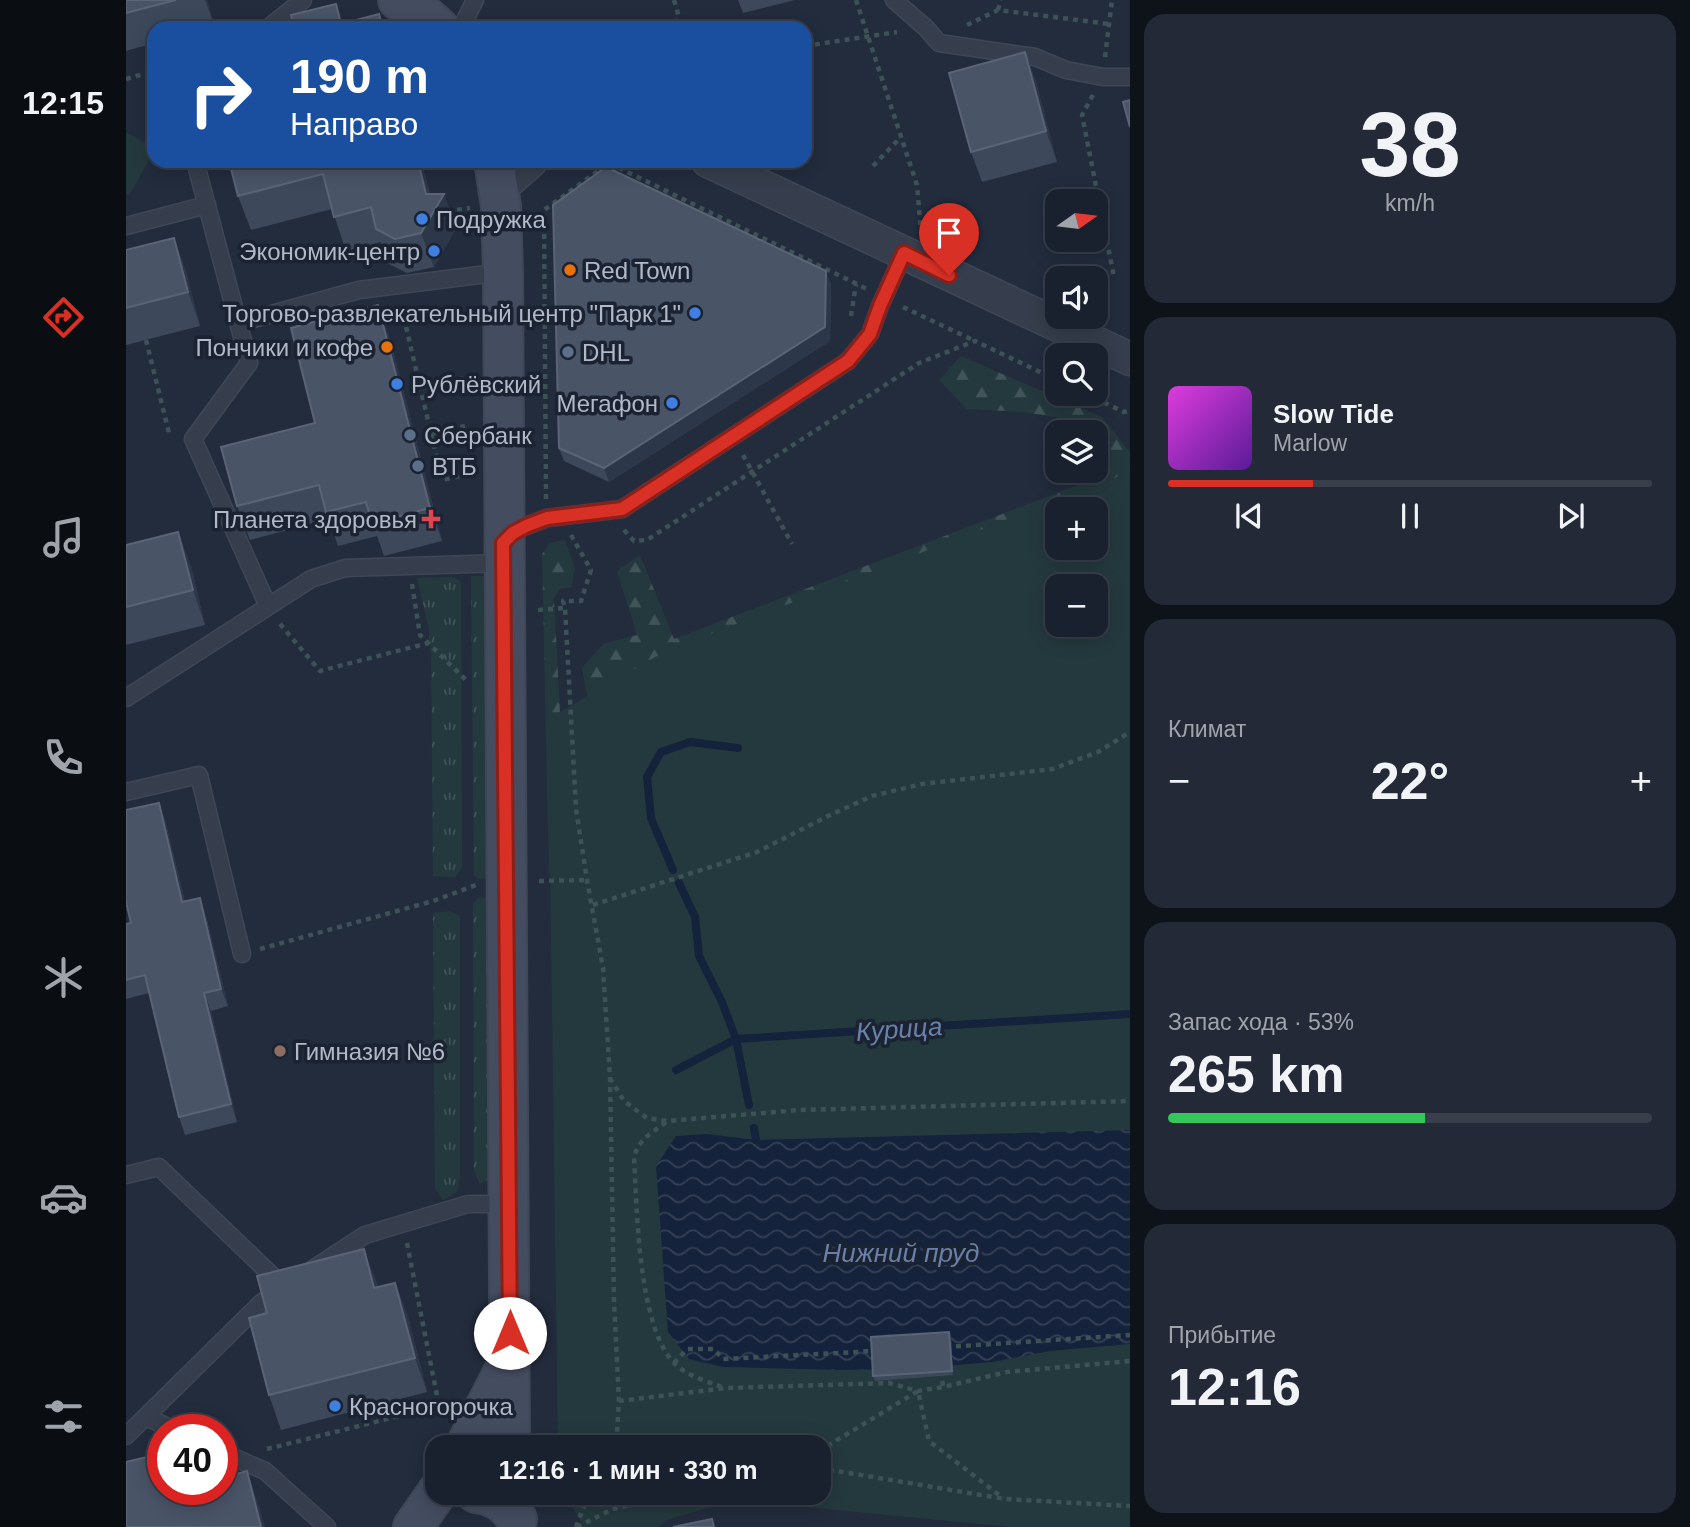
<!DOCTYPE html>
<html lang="ru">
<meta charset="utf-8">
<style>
:root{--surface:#1a212e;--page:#232936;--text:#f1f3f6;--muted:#9fa3aa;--line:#383e4a;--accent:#d93025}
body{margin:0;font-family:Arial,sans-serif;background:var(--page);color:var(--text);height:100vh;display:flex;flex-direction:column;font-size:26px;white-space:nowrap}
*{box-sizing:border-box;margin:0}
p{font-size:23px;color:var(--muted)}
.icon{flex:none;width:38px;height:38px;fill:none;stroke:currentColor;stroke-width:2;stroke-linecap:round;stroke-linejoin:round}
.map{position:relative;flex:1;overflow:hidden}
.side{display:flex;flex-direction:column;gap:14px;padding:14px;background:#0e1219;width:560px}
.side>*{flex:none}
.guide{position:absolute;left:21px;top:21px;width:665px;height:147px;border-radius:21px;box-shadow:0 4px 18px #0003,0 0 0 2px var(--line);background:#1a4fa0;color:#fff;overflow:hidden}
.needle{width:46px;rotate:76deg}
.buttons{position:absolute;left:919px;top:189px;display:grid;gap:14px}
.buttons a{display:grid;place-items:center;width:63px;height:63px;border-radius:14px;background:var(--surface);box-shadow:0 4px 18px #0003,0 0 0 2px var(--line);font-size:35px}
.speed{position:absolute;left:21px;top:1414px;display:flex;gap:14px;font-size:35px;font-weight:700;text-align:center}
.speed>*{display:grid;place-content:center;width:91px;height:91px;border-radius:50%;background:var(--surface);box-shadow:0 4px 18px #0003,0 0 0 2px var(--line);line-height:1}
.speed .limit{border:10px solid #d22;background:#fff;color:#111}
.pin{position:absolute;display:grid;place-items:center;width:60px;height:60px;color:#fff;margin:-72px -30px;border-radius:50% 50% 50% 0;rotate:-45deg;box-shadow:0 0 7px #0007}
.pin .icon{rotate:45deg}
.me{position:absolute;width:77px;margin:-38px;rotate:0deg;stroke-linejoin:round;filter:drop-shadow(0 0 5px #0008)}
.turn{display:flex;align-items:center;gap:24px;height:147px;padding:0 28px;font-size:32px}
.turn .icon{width:91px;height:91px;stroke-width:2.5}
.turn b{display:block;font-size:49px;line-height:60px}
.big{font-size:52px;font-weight:800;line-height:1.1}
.side .widget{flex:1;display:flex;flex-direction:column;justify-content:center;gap:10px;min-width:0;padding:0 24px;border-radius:21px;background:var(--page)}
.side .dial{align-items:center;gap:0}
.dial b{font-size:91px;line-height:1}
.song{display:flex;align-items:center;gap:21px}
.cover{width:84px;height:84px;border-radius:10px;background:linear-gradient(135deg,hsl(300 70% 55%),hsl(270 70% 35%))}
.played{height:7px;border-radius:4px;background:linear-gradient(90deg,var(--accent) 30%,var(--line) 30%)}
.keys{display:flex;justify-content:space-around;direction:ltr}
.heat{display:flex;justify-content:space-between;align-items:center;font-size:38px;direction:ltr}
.charge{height:10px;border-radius:5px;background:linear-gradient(90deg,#34c759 53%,var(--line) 0)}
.trip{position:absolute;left:299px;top:1435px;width:406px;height:70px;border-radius:21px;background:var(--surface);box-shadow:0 4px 18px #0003,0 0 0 2px var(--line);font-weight:800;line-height:70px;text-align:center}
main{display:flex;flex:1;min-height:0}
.dock{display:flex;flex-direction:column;width:126px;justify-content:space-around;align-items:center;background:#0a0d12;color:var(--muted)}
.dock .icon{width:49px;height:49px}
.dock .active{color:var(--accent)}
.dock b{font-size:32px;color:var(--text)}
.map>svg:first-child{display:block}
.grass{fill:url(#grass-tufts)}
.forest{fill:url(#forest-firs);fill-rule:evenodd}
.park{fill:#24393e;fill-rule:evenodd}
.water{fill:url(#water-waves)}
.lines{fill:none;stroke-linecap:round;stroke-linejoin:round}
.stream{stroke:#15223b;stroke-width:8}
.lane-casing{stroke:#3f4756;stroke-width:19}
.street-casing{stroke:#3f4756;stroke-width:35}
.secondary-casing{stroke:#3f4756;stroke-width:42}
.path{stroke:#3d5256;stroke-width:4.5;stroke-dasharray:5 5;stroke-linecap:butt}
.lane{stroke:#363e4d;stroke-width:16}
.street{stroke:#363e4d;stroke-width:32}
.secondary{stroke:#444c60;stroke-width:38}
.wall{fill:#3d485b}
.shaded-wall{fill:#2d374a}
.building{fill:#495467;stroke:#5a6476;stroke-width:2}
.route-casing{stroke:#8d1f18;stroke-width:18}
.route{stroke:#d93025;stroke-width:12}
.shop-dot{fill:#3f7fe0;stroke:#1b2332;stroke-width:2.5}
.food-dot{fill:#e8710a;stroke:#1b2332;stroke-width:2.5}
.service-dot{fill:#5c6f8a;stroke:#1b2332;stroke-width:2.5}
.health-dot{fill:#e0444e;stroke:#1b2332;stroke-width:2.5}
.education-dot{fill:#8d6e63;stroke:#1b2332;stroke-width:2.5}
.labels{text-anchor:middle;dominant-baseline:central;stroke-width:7;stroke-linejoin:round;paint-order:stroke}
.poi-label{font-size:24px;fill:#b1b9c8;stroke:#1b2332;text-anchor:start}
.water-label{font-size:26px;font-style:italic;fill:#6980a9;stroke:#1b2332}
</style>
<main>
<nav class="dock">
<b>12:15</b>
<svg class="icon active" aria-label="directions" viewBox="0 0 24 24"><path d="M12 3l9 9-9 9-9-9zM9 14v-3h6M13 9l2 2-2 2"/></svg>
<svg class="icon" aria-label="music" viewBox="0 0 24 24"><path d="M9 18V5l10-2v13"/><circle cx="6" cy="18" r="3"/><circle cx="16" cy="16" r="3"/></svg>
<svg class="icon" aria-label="phone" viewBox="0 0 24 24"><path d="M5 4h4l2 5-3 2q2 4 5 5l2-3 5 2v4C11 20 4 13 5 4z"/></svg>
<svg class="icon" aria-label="climate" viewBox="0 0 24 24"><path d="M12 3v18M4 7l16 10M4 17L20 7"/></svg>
<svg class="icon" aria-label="car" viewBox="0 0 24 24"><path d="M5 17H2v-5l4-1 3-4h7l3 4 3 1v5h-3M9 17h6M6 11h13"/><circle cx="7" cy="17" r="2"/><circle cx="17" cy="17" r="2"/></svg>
<svg class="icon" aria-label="filters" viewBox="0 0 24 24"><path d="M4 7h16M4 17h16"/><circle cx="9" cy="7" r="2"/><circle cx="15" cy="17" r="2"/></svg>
</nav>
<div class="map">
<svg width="1004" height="1527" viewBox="0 0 1004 1527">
<defs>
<pattern id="grass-tufts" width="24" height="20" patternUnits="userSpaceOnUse" patternTransform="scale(1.75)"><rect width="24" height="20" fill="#24393e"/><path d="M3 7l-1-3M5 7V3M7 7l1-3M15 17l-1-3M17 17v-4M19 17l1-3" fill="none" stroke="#415458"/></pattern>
<pattern id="forest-firs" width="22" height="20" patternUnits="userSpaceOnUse" patternTransform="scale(1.75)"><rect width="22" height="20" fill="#24393e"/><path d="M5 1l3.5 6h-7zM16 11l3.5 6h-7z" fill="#415458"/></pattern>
<pattern id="water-waves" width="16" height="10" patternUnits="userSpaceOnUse" patternTransform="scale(1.75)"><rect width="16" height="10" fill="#15223b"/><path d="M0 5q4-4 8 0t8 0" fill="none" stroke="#354056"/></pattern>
</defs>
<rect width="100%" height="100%" fill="#222c3d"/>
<g class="grass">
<path d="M345,576H364L362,878L354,879L348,876Z"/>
<path d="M328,577L335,582L336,868L329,877L307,876L305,654L303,630L291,578Z"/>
<path d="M360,897L366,899L365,1178L354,1184L348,1170L347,903L353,898Z"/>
<path d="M323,911L334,916V1179L331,1192L317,1200L309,1188L307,913Z"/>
</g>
<g class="forest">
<path d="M835,356L976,417L1004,452V715L463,705L456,668L477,644L511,635L491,571L514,555L548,639L963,481L959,471H970V432H941L935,418L897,412L841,409L813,380ZM931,509H970V548H931ZM931,586H970V625H931Z"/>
<path d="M439,540L449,569L445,587L434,589L428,598L442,865L434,871L423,873L416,554L424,543Z"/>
</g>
<g class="park">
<path d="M0,132L28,148V152L3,195L0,194Z"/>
<path d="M1004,472V1527H884L609,1500L544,1519L531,1527H458L438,1493H693V1447H432L422,719L538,652ZM931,509H970V548H931ZM931,586H970V625H931Z"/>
</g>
<path class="water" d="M1004,1130V1344L924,1351L866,1362L787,1369L712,1370L597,1367L563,1359L542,1332L530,1166L550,1136L581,1134L630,1140Z"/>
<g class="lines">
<g class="stream">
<path d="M547,870L525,818L521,777L535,752L564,742L612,748"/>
<path d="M553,883L569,917L573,956L596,1002L610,1039L623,1105"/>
<path d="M550,1070L610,1039L1004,1014"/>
<path d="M628,1128L630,1140"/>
</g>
<defs>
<g id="lane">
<path d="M768,0L800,28L813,43L909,57L940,70L977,77H1004"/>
<path d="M142,28L177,0"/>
<path d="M335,28L349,0"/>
<path d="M69,161L123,363L67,439L142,606"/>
<path d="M0,226L81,205"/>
<path d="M113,323L233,290L377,272"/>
<path d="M382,539L387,533L400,526L421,518L496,509L722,361L744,334L754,306L778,253"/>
<path d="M0,698L185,579L219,568L378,563"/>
<path d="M0,792L73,775L116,954"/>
<path d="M0,1175L33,1167L159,1288"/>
<path d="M187,1269L239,1235L342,1204H383"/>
<path d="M20,1417L49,1430"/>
<path d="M0,1436L135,1303L156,1289"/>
<path d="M96,1452L139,1471L201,1527"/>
</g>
<g id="street">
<path d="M582,161L1004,359"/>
<path d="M373,189L405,161"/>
</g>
<g id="secondary">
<path d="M272,0L294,11L313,28"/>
<path d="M368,161L375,206L377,272L384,1447"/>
<path d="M339,1447L380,1367"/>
<path d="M350,1493C369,1495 380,1504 391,1519"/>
<path d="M287,1527L312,1491"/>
</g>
</defs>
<use href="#lane" class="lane-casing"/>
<use href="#street" class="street-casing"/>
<use href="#secondary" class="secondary-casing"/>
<g class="path">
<path d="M548,0L553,17L549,28"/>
<path d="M730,0L791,185L795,231"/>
<path d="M872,10L875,0"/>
<path d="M841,25L872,10L983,24"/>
<path d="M679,46L771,32"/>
<path d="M979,57L986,0"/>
<path d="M0,79L28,71"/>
<path d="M967,95L956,115L988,277"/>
<path d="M747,166L775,137"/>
<path d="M331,210L344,208"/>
<path d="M777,307L849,341"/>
<path d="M725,316L730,284"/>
<path d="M251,320L277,314L316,480L339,475"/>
<path d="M20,340L44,437"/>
<path d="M139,349L171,340"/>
<path d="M294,388L338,378"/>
<path d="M960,394L998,412L1004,411"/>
<path d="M305,434L339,426"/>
<path d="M617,455L666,544"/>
<path d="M420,499L418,210L483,163L741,289"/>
<path d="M498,530L508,541L521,540L793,363L849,341L931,380"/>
<path d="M445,535L465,570L455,601H437L439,608L450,809L461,880L477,968L484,1077L488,1302L493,1401L490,1447"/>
<path d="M286,584L294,635L341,681"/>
<path d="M412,610L439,608"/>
<path d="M154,624L194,671L302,643"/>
<path d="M413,881L461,880"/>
<path d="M467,905L631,852L700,817L746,796L796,784L927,769L972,752L1004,732"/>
<path d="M134,949L307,901L350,885"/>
<path d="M484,1078L498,1101L521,1118L541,1121L674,1110L1004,1101"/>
<path d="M540,1122C526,1133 512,1139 508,1158C511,1209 512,1326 548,1363C561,1376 580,1381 596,1387"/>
<path d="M281,1243L313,1406L324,1409"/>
<path d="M820,1347L1004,1335"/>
<path d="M548,1363L561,1349H588L597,1359L749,1351"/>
<path d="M815,1371L817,1387"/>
<path d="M493,1401L600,1388L763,1383L792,1391L817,1387L881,1372L1004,1361"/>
<path d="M141,1449L313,1406"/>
<path d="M693,1451L792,1391L803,1441L877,1498"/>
<path d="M693,1468L879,1499L1004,1506"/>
<path d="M450,1527L463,1493"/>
<path d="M451,1527L487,1509L554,1493"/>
</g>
<use href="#lane" class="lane"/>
<use href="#street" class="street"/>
<use href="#secondary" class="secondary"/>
</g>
<g class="wall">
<path d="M0,0H81L89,28H28V43L0,51Z"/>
<path d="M612,0H669L617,13Z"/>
<path d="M899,52L910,82L931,162L856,182L845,152Z"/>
<path d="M103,161H295L304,194H318L330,228L308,267L281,273L263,264L255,242L220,251L206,209L125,230L112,196Z"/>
<path d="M48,238L60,272L74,326L0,345V250Z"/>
<path d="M705,284L704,341L483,482L438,461L433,448Z"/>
<path d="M264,339L316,541L258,556L251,536L212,546L203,519L124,540L111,506L189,423Z"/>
<path d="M0,545L65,566L79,625L0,645Z"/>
<path d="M39,820L59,902L80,916L102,1006L85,1011L111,1122L59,1135L53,1117L23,993L0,999V924L5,923Z"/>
<path d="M251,1283L252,1288L269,1283L282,1317L301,1392L155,1430L143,1395Z"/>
<path d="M823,1332L825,1336L827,1375L749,1381L747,1376Z"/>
</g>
<g class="shaded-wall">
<path d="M79,0H81L89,28Z"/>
<path d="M899,52L910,82L931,162L920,131Z"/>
<path d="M292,161H295L308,210L318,194L330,228L308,267L295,233L300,194Z"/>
<path d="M48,238L60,272L74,326L62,292Z"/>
<path d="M700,271L705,284L704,341L483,482L478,468Z"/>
<path d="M252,305L264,339L316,541L304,508Z"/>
<path d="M52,532L65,566L79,625L67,590Z"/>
<path d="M33,803L39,820L63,920L56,902Z"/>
<path d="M74,898L80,916L102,1006L95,989Z"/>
<path d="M78,993L85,1011L111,1122L105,1104Z"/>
<path d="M238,1249L251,1283L261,1323L248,1288Z"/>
<path d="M269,1283L282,1317L301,1392L289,1358Z"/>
<path d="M823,1332L825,1336L827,1375L826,1371Z"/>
<path d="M96,1456L102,1473L112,1511L100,1477L96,1463Z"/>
<path d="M121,1471L133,1506L139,1527H135Z"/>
</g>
<g class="building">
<path d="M0,0H50L0,13Z"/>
<path d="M210,4L215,24L253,14L257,28H168L165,15Z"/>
<path d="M899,52L920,131L845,152L823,73Z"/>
<path d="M1004,100V127L997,102Z"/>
<path d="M103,161H292L300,194H318L295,233L269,239L250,229L245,207L208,217L197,174L112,196Z"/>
<path d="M480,167L700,271L699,327L478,468L433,448L427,205Z"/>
<path d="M48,238L62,292L0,308V250Z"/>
<path d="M252,305L304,508L246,523L240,502L200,512L193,485L111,506L95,447L189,423L165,328Z"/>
<path d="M52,532L67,590L0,607V545Z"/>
<path d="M33,803L56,902L74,898L95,989L78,993L105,1104L53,1117L19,975L0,980V924L5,923L0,902V810Z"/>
<path d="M238,1249L248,1288L269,1283L289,1358L143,1395L123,1318L141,1313L131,1276Z"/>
<path d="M823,1332L826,1371L747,1376L745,1337Z"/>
<path d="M37,1453V1489H96V1463L100,1477L121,1471L135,1527H0V1462Z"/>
<path d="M586,1519L588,1527H547Z"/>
</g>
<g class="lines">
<defs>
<path id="route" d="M384,1333L377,543L387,533L400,526L421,518L496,509L722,361L744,334L754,306L778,253L823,275"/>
</defs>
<use href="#route" class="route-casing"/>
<use href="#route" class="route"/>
</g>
<g class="shop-dot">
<circle cx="296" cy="219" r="7"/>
<circle cx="308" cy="251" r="7"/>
<circle cx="569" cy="313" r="7"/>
<circle cx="271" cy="384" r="7"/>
<circle cx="546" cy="403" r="7"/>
<circle cx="209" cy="1406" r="7"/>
</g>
<g class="food-dot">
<circle cx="444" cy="270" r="7"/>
<circle cx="261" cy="347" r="7"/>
</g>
<g class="service-dot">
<circle cx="442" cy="352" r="7"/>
<circle cx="284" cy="435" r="7"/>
<circle cx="292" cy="466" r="7"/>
</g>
<path class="health-dot" d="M301.5 508.5h7v7h7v7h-7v7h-7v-7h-7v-7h7z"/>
<circle class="education-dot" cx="154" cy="1051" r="7"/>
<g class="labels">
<g class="poi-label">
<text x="310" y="219">Подружка</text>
<text x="294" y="251" text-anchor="end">Экономик-центр</text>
<text x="458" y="270">Red Town</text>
<text x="555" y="313" text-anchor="end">Торгово-развлекательный центр "Парк 1"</text>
<text x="247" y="347" text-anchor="end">Пончики и кофе</text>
<text x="456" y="352">DHL</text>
<text x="285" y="384">Рублёвский</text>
<text x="532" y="403" text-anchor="end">Мегафон</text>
<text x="298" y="435">Сбербанк</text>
<text x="306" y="466">ВТБ</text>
<text x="291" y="519" text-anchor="end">Планета здоровья</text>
<text x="168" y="1051">Гимназия №6</text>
<text x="223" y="1406">Красногорочка</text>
</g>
<g class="water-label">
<text transform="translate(773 1029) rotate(-4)">Курица</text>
<text x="775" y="1253">Нижний пруд</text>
</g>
</g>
</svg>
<div class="buttons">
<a><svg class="needle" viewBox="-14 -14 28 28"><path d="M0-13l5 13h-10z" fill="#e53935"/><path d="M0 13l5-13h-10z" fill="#9fa3aa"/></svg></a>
<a><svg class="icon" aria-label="sound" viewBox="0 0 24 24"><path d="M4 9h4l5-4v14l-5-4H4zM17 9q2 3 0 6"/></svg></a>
<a><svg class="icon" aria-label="search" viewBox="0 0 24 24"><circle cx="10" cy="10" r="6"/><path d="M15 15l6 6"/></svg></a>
<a><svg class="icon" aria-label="layers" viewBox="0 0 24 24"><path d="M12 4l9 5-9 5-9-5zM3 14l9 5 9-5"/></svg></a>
<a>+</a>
<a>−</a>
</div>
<div class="speed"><div class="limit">40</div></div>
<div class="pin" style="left:823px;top:275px;background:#d93025"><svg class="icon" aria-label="arrive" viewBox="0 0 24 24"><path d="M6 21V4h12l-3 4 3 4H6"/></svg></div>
<svg class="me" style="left:384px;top:1333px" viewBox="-20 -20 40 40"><circle r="19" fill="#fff"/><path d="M0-13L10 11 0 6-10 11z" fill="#d93025"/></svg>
<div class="trip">12:16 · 1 мин · 330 m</div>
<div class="guide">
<div class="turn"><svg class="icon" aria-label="right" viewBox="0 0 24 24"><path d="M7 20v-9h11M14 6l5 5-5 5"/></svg><div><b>190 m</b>Направо</div></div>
</div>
</div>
<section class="side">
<div class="widget dial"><b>38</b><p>km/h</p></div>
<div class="widget">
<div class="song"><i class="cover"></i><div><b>Slow Tide</b><p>Marlow</p></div></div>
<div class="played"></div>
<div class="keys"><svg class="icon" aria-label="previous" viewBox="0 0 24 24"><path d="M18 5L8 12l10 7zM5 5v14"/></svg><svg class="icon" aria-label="pause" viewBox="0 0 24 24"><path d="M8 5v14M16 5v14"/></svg><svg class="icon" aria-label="next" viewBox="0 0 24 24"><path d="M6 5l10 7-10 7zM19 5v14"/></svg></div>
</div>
<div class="widget"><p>Климат</p>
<div class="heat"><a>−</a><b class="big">22°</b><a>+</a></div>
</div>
<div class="widget"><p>Запас хода · 53%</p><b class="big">265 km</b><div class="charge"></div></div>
<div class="widget"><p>Прибытие</p><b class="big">12:16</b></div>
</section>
</main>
